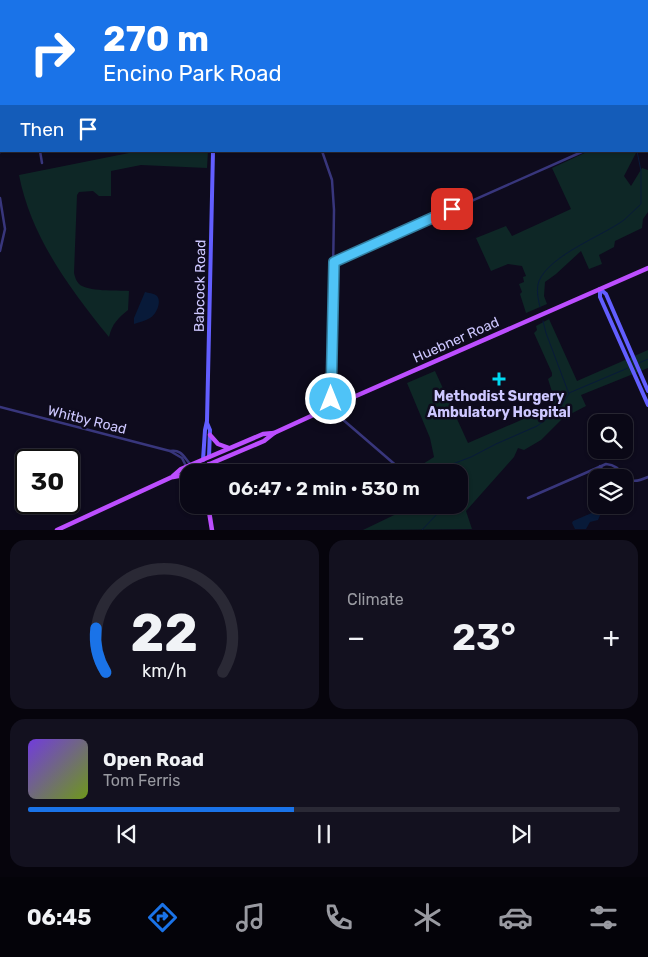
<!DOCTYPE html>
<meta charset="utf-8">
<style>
:root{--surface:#0a0816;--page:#13111f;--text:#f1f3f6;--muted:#999aa1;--line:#2a2935;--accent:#1a73e8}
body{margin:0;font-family:Rubik,sans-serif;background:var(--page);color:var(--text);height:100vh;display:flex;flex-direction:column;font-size:19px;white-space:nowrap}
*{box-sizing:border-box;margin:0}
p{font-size:16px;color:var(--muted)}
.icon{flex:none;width:28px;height:28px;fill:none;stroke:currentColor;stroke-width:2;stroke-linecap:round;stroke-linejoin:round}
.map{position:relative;height:530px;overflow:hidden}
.drawer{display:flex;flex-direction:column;gap:10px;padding:10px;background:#06040c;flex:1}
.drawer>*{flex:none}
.top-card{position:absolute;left:0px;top:0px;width:649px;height:152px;box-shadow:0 1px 4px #0004,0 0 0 1px var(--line);background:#1a73e8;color:#fff;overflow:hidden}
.buttons{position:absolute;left:588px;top:414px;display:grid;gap:10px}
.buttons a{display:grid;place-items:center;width:45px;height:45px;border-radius:10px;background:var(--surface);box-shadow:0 1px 4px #0004,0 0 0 1px var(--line);font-size:25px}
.speed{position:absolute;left:15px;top:449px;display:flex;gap:10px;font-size:25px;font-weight:700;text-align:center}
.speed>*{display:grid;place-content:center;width:65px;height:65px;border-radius:50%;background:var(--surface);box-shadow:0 1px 4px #0004,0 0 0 1px var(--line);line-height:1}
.speed .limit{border:2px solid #111;border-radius:8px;background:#fff;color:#111}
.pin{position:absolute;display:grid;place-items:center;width:42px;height:42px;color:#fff;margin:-21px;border-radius:10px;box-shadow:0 2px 8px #0006}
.me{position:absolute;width:55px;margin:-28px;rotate:0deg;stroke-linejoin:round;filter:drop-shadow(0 0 4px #0008)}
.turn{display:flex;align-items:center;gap:18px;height:105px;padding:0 20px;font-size:22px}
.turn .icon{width:65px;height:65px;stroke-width:2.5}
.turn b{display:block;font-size:35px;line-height:42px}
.then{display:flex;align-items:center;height:48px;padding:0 20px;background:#0003;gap:10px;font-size:19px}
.big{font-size:38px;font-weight:600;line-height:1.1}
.drawer .widget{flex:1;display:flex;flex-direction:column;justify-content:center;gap:8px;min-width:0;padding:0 18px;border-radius:15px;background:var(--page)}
.drawer .dial{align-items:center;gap:0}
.dial svg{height:130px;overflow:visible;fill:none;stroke:var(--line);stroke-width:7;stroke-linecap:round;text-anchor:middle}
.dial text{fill:var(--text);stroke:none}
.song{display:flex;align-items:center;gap:15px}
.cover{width:60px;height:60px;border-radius:8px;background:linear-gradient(135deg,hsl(260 70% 55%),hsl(80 70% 35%))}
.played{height:5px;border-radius:2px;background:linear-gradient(90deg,var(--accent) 45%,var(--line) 45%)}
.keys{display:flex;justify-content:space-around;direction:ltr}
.heat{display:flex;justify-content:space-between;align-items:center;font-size:28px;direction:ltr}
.drawer .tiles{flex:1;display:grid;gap:10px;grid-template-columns:1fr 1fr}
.widget:last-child{grid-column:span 2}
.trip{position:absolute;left:180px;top:464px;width:288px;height:50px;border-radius:15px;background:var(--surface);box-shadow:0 1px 4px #0004,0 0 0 1px var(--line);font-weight:600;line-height:50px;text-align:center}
.menu{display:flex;height:80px;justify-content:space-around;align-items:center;background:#040309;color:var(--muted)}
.menu .icon{width:35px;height:35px}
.menu .selected{color:var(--accent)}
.menu b{font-size:22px;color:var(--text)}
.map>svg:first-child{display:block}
.green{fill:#0e2726}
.water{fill:#081a39}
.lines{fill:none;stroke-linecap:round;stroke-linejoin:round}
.stream{stroke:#081a39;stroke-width:1}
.street{stroke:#38367c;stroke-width:2.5}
.secondary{stroke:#625eff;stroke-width:4}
.primary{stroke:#bc4eff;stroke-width:4.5}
.route-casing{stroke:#337fa1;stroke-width:12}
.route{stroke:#4fc3f7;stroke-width:9}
.poi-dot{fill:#00dbf2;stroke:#0e0b1d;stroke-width:2}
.labels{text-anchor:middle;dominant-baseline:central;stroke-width:5;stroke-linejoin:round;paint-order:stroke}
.street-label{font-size:14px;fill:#cdc7ff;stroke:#0e0b1d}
.poi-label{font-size:14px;font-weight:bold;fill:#cdc7ff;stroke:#0e0b1d}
</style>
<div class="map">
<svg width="648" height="530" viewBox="0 0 648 530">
<rect width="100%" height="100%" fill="#0e0b1d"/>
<g class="green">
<path d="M139,151H208L207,168L141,165L111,171V196H99L93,191L79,192L77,195L74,273C75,277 76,281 79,284C88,292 116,290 129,291L128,310C118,318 112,324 109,337C70,289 31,237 19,175Z"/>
<path d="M589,151H637L624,176L631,186L642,168L648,170V212L643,219L642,228L615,241L614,247L599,255L602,264L589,269L581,251L556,274L545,282L544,296L547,304L526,313L520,294L522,292L519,284L524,282L523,277L526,276L522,266L508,264L491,271L476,238L506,226L512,236L571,209L552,168Z"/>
<path d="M549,319L577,381L648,350V368L581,395L586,406L563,418L541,440L524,450L518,448L514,457L466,511L472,529L363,530L415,505H459V472H410L434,457L430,438L407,383L435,371L468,443L551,407L554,398L548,379L552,376V373L534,333L537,330L536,326Z"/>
</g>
<g class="water">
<path d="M145,292C148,293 154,293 157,296C162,302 156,315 150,318C145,321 139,322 134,324V318Z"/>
<path d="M601,509L602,511L598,520L590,522L586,529H575L572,523L573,521Z"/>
</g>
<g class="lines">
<g class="stream">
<path d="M540,307C538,299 536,289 539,281C550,255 602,236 624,220C630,215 635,209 641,204V171L637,151"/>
<path d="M639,363L648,359"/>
<path d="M569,393L628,368"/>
<path d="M446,472L450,465L471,457L496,444L537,426L558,411L569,394L546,333L543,321"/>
<path d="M422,530L436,515L438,505"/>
</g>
<g class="street">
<path d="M322,1L323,0"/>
<path d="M567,1L569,0"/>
<path d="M0,32H1"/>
<path d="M40,151L42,163"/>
<path d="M322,151L332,180L334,210L331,399L337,413L341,418L399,468L395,472"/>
<path d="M0,152L4,151"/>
<path d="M0,198L5,229L0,251"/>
<path d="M334,262L584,151"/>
<path d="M0,407L170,451C182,449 184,458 191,465"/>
<path d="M170,451L182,458L186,466"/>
<path d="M600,466L608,477H615L622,473"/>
<path d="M528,498L606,464C628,466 620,490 648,477"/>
</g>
<g class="secondary">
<path d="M194,0V1"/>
<path d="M600,289V297L648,405"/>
<path d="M600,289L606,294L648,391"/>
<path d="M207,423L210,430L209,457"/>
<path d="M203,460L205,430L207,421L213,151"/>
</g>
<g class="primary">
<path d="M210,435L218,444L229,448"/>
<path d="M209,464V472"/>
<path d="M191,472L264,441L274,433L333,406L648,268"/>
<path d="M173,477L189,474"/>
<path d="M208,505L212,530"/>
<path d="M57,530L172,477L181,469L263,434L274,433"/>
</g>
</g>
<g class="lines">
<defs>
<path id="route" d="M331,399L334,262L452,209"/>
</defs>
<use href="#route" class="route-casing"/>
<use href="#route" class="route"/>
</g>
<path class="poi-dot" d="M496.5 371.5h5v5h5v5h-5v5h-5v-5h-5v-5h5z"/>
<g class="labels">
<g class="street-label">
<text transform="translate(200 286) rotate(-89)">Babcock Road</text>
<text transform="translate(456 340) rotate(-24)">Huebner Road</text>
<text transform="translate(87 420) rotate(14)">Whitby Road</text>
</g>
<g class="poi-label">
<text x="499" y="396">Methodist Surgery<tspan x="499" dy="16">Ambulatory Hospital</tspan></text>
</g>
</g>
</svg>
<div class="buttons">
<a><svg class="icon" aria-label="search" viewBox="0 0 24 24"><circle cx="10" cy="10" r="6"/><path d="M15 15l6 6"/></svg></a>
<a><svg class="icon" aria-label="layers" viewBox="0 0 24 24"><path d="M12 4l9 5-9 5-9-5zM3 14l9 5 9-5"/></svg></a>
</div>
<div class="speed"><div class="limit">30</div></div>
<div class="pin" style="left:452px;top:209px;background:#d93025"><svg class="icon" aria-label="arrive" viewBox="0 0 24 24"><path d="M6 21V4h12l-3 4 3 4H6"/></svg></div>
<svg class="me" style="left:331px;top:399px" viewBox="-20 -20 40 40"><circle r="17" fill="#4fc3f7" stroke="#fff" stroke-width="3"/><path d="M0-11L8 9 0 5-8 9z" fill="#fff"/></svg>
<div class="trip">06:47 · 2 min · 530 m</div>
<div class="top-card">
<div class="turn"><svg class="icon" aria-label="right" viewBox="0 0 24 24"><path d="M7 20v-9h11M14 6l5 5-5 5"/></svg><div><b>270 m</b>Encino Park Road</div></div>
<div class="then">Then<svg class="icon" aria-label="arrive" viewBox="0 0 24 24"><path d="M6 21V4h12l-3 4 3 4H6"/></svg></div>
</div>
</div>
<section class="drawer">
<div class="tiles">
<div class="widget dial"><svg viewBox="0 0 100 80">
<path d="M14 69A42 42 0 1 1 86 69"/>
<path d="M14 69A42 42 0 0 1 8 42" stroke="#1a73e8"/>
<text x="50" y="56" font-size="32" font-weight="700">22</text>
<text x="50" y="72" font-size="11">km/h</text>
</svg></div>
<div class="widget"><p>Climate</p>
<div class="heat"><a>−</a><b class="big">23°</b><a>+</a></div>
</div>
<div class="widget">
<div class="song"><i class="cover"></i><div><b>Open Road</b><p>Tom Ferris</p></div></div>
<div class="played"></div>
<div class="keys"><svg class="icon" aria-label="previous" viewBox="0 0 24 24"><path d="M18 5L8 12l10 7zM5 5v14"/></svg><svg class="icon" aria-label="pause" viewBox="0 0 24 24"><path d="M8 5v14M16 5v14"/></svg><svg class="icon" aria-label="next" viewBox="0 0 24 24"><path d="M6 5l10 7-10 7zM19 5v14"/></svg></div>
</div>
</div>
</section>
<nav class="menu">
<b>06:45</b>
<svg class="icon selected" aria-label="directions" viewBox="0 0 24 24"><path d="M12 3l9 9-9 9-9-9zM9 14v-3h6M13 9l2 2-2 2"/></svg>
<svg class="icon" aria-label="music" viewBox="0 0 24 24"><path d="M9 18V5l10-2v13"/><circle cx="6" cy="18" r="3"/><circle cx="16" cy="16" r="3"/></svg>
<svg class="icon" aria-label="phone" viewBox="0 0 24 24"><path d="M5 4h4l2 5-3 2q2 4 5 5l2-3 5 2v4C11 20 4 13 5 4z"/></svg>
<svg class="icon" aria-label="climate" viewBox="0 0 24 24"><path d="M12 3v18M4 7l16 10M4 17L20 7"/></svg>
<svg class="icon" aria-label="car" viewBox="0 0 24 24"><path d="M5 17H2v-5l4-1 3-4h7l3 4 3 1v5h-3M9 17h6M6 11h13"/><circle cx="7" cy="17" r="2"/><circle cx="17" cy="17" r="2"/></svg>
<svg class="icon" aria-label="filters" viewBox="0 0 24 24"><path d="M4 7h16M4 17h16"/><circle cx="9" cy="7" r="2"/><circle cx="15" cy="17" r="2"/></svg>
</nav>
